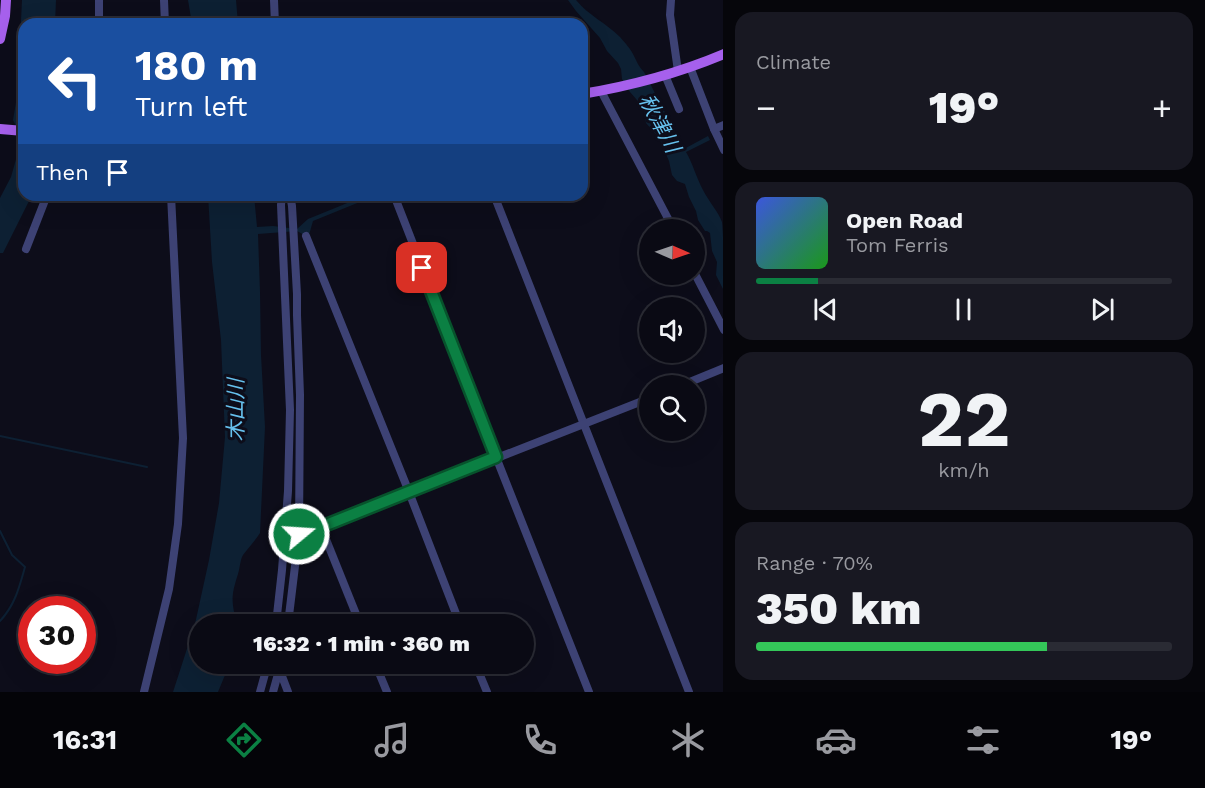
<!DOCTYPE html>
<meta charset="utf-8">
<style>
:root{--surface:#0a0a14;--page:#181822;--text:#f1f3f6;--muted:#999aa0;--line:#2a2b34;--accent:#0b8043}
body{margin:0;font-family:"Work Sans","Noto Sans JP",sans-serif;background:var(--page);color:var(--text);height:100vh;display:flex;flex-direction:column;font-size:22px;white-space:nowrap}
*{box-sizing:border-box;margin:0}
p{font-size:20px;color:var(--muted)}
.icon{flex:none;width:33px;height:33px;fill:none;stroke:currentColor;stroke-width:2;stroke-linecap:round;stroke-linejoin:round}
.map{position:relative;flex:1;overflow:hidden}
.sheet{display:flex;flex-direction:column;gap:12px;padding:12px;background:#06060b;width:482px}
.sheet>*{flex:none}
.guide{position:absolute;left:18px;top:18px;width:570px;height:183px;border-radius:18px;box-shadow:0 6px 24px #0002,0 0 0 2px var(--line);background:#1a4fa0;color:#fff;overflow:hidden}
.needle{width:39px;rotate:92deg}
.controls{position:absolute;left:639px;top:219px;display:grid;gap:12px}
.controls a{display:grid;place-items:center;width:66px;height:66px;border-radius:50%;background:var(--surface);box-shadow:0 6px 24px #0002,0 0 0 2px var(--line);font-size:30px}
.speed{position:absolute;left:18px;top:596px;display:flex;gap:12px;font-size:30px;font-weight:700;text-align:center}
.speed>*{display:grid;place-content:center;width:78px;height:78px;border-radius:50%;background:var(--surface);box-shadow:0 6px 24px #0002,0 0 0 2px var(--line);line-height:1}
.speed .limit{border:9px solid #d22;background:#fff;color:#111}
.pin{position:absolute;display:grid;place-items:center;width:51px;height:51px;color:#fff;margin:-26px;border-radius:12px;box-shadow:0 3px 9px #0006}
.me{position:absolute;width:66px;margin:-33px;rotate:72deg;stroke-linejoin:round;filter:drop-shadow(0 0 4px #0008)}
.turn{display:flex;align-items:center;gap:21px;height:126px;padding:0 18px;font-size:27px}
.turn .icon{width:78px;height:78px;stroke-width:2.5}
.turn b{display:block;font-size:42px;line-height:51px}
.then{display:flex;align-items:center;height:57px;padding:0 18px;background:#0003;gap:12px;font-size:22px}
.big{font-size:45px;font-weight:800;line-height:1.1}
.sheet .card{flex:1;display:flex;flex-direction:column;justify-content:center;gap:9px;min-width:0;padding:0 21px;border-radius:18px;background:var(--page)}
.sheet .dial{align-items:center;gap:0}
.dial b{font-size:78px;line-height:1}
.song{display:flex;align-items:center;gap:18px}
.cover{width:72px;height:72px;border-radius:9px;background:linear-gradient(135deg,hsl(230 70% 55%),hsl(120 70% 35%))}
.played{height:6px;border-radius:3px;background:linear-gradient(90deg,var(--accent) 15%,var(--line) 15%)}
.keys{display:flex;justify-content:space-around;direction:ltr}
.heat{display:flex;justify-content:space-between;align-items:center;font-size:33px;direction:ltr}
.charge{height:9px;border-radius:4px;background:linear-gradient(90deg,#34c759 70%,var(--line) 0)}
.trip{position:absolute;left:189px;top:614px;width:345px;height:60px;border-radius:30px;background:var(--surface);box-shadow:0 6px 24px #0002,0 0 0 2px var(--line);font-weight:800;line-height:60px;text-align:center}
.tab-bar{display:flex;height:96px;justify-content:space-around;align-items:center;background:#040408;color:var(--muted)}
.tab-bar .icon{width:42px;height:42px}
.tab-bar .active{color:var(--accent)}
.tab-bar b{font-size:27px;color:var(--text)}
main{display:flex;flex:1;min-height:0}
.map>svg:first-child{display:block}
.water{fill:#0d2033}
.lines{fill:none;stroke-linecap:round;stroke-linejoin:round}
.stream{stroke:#0d2033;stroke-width:2}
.minor{stroke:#3d4274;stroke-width:8}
.major{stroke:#a660ec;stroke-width:10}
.route-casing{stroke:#07532c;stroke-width:15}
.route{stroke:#0b8043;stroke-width:10}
.labels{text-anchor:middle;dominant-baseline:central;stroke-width:6;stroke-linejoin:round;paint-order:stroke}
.water-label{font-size:21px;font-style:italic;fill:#66c0ed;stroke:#0d0d1a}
</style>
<main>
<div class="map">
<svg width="724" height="692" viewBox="0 0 724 692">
<rect width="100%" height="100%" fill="#0d0d1a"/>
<g class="water">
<path d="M22,0H56L55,24H24V195H32L3,253H0V198L11,177L22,138L13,120L18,91L17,75L19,62Z"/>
<path d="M188,0H236L238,24H192Z"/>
<path d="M568,0H576C588,15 606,23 620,37C625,43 631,49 634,56C637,62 639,67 644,72L684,149L708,136L710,140L686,152C693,164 696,177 703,190C708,200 719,213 722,222C724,239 723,270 723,289L716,275L717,262L712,251L710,233L707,231H705L698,220L696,211L689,197L685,184L677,181L672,175L669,161L659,138L646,123L643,107L630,92L622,79L621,69L618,63L607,51L600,38L576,11Z"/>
<path d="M208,195H254L257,227L273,226L297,229L308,219L367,195H377L313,221L309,235L306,236L297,231L258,234L260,292L261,355L265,427L260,533C255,541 249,547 243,555C240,560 240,568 238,574C231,596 231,601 237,624H200V663H230L218,692H173L195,624L209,560L219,503L225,437L221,340L212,262Z"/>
</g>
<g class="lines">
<g class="stream">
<path d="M0,436L147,467"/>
<path d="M0,531L12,555L25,567C19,588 15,605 0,621"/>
</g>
<g class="minor">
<path d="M164,0L165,24"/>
<path d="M274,0L275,24"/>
<path d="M671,0L670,15L678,71"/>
<path d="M99,24V0"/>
<path d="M690,67L714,129L724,150"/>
<path d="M665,75L679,109"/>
<path d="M601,91L674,230"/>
<path d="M714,129L724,125"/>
<path d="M394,195L496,457L589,692"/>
<path d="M494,195L689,692"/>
<path d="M306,236L409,492L460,624"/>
<path d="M26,249L47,195"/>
<path d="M694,272L724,330"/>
<path d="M680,386L724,368"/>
<path d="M321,527L360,624"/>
<path d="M299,533L321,527L650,398"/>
<path d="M276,624L282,570L288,491L290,410L281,205L282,195"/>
<path d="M288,624L299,533L300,395L297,315V294L292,206L290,195"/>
<path d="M375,663L387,692"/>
<path d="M475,663L487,692"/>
<path d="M280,671L288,692"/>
<path d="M144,692L169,589L178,524L183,438L171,195"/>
<path d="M260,692L268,663"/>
<path d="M273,692L281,663"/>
</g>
<g class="major">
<path d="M0,39L5,16L6,0"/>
<path d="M582,94C630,86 679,73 724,54"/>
<path d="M0,129L24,131"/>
</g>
</g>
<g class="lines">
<defs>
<path id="route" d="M299,534L321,527L496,457L422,268"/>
</defs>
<use href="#route" class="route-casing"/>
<use href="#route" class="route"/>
</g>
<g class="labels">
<g class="water-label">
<text transform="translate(660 123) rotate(62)">秋津川</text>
<text transform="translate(235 410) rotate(-90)">木山川</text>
</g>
</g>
</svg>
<div class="controls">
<a><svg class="needle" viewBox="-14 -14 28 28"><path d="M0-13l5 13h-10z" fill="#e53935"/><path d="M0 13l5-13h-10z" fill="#999aa0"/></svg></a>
<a><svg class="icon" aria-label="sound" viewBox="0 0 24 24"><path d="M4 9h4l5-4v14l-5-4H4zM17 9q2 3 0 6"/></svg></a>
<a><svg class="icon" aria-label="search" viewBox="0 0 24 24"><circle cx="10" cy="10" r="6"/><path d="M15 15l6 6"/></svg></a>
</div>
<div class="speed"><div class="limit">30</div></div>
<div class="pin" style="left:422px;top:268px;background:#d93025"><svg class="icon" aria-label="arrive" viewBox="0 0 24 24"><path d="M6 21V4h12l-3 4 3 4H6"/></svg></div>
<svg class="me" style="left:299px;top:534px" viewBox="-20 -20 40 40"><circle r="17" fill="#0b8043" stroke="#fff" stroke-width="3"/><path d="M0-11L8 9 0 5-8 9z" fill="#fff"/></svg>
<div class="trip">16:32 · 1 min · 360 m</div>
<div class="guide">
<div class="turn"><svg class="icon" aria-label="left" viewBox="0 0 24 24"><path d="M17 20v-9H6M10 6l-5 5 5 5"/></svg><div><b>180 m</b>Turn left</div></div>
<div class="then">Then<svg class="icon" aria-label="arrive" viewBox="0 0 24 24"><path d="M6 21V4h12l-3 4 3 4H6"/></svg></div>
</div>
</div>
<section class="sheet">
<div class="card"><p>Climate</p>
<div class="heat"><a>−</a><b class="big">19°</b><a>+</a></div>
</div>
<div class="card">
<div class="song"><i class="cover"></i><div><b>Open Road</b><p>Tom Ferris</p></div></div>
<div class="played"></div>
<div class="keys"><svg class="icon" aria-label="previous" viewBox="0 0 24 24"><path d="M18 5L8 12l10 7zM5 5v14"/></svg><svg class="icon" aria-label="pause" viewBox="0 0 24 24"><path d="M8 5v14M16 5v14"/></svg><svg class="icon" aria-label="next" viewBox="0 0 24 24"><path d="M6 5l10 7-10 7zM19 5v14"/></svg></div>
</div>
<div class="card dial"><b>22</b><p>km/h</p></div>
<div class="card"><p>Range · 70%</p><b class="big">350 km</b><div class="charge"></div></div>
</section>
</main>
<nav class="tab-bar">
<b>16:31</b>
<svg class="icon active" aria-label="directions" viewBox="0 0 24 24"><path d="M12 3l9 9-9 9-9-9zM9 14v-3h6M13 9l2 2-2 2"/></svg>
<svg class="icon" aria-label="music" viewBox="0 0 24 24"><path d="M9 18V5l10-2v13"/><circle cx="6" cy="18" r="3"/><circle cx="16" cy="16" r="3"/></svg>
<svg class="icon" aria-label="phone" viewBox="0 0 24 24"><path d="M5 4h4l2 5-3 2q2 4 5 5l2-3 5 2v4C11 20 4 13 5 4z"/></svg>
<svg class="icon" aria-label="climate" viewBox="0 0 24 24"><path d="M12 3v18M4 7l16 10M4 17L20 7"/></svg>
<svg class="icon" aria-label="car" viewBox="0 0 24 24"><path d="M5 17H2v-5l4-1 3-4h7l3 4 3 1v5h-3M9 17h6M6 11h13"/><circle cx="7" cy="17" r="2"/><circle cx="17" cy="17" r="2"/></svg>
<svg class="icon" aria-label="filters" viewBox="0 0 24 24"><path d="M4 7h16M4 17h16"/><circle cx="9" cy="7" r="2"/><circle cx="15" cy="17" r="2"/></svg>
<b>19°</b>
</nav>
